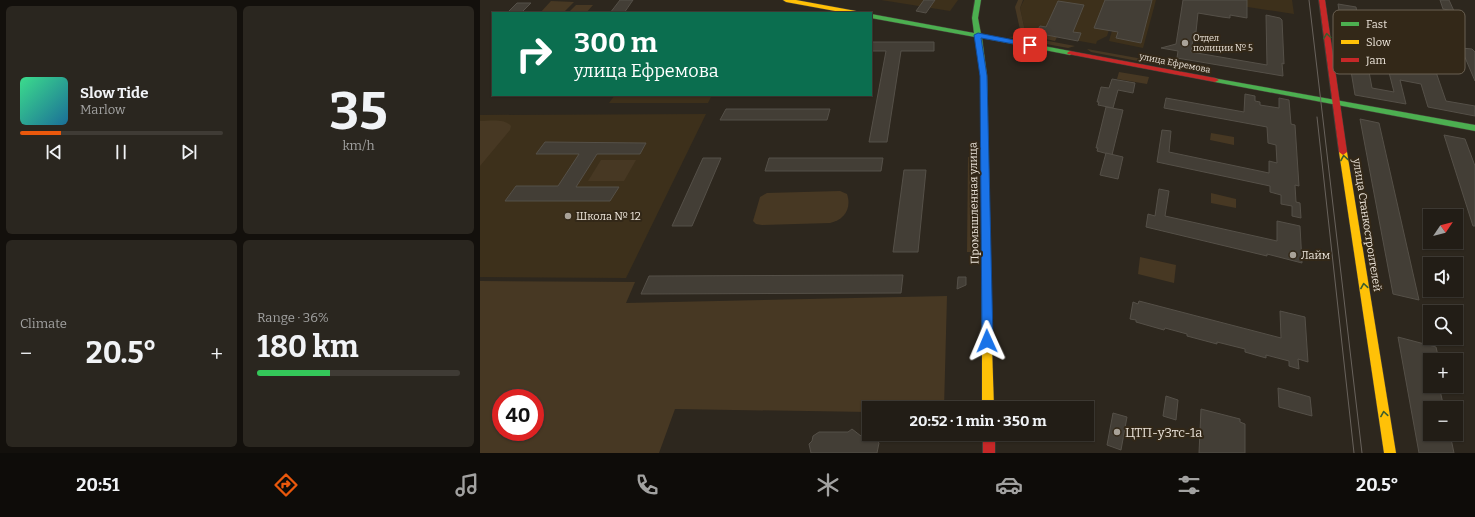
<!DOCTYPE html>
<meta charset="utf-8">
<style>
:root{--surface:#221d16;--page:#2a261f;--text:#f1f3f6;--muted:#a2a2a1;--line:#3f3b35;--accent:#ea580c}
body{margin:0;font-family:Bitter,serif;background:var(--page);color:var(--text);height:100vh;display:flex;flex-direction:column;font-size:15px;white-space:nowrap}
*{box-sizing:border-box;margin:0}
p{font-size:13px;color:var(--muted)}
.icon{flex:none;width:22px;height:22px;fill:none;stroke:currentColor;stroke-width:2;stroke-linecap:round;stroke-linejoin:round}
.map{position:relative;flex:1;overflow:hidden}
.side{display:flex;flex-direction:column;gap:6px;padding:6px;background:#13100c;width:480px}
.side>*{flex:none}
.guide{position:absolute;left:12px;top:12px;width:380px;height:84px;border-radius:0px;box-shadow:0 1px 3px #0004,0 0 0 1px var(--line);background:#0b6e4f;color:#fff;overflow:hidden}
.needle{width:26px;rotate:55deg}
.controls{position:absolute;left:943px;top:209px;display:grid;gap:8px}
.controls a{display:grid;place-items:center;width:40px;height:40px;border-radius:0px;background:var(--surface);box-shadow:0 1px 3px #0004,0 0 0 1px var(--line);font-size:20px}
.speed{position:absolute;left:12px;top:389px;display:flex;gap:8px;font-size:20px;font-weight:700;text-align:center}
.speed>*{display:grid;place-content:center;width:52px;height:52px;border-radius:50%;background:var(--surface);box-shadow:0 1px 3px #0004,0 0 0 1px var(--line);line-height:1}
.speed .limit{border:6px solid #d22;background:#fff;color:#111}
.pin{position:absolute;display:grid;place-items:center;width:34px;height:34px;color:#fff;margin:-17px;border-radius:8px;box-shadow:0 2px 6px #0006}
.me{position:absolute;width:44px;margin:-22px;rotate:359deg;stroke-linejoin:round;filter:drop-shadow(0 0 3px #0008)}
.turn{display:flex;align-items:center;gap:14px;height:84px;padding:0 16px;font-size:18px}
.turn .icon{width:52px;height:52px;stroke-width:2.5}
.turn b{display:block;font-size:28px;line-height:34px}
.big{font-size:30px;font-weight:700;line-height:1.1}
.side .widget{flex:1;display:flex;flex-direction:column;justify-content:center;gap:6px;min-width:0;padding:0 14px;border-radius:6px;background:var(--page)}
.side .dial{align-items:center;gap:0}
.dial b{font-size:52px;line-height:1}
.song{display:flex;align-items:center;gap:12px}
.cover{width:48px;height:48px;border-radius:6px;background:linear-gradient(135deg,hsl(150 70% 55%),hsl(200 70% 35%))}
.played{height:4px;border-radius:2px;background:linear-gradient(90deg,var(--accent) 20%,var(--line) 20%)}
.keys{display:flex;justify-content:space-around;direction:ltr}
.heat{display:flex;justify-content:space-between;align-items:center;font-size:22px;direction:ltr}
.charge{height:6px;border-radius:3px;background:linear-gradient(90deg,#34c759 36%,var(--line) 0)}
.side .tiles{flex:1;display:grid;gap:6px;grid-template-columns:repeat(2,1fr)}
.trip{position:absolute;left:382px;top:401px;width:232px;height:40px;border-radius:0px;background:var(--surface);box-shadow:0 1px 3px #0004,0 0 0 1px var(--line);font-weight:700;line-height:40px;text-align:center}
.tabs{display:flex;height:64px;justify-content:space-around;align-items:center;background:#0e0c09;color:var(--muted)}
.tabs .icon{width:28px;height:28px}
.tabs .selected{color:var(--accent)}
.tabs b{font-size:18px;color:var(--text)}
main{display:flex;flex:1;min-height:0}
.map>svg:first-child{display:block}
.built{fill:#3d301b}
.green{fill:#473823;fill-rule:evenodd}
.building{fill:#433e36;stroke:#555048}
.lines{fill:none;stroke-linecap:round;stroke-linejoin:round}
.fast-casing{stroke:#48423b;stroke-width:1}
.slow-casing{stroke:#48423b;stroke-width:1}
.jam-casing{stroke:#48423b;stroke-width:1}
.fast{fill:#4caf50;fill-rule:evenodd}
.slow{fill:#ffc107;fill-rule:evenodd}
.jam{fill:#c62828;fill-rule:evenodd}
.tram{stroke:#68625c;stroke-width:1}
.oneway{stroke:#3d5e2e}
.route{fill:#1a73e8;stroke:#114b97}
.poi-dot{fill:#a9a298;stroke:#332818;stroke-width:1.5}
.labels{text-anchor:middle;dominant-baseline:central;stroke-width:4;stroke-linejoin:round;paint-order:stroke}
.far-poi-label{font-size:9px;fill:#ece4da;stroke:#332818;text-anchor:start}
.far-street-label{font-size:9px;fill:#ece4da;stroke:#332818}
.street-label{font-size:11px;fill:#ece4da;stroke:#332818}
.poi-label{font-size:11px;fill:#ece4da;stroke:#332818;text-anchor:start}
.near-poi-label{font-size:13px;fill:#ece4da;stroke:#332818;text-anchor:start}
.key{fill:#332818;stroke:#6a6052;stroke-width:1}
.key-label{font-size:11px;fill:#ece4da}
</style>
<main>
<section class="side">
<div class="tiles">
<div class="widget">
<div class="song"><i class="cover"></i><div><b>Slow Tide</b><p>Marlow</p></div></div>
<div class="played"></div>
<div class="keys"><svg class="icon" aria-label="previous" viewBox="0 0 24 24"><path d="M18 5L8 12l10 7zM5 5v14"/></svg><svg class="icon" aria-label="pause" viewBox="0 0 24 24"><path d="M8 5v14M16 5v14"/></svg><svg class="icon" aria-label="next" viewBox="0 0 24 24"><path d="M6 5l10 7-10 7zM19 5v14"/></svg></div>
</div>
<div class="widget dial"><b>35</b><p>km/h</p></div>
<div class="widget"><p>Climate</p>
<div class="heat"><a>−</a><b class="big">20.5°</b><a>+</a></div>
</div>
<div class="widget"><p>Range · 36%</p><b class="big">180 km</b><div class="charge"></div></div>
</div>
</section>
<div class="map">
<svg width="995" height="453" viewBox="0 0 995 453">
<rect width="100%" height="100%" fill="#2d271e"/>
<g class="built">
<path d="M401,0H478L470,11Z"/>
<path d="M544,0H639L627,36L617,41L616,44L545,31L540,8Z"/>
<path d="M641,0H676L663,48L629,41Z"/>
<path d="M812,0L814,14L729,1V0Z"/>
<path d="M135,95H232L228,103H129Z"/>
<path d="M226,114L146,278L0,277V115Z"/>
</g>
<g class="green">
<path d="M538,0H543L540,8L545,31L577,37L575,41L541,34L535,7Z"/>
<path d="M71,1L94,2L83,13H60Z"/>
<path d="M96,5H113L106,13H88Z"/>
<path d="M542,36L595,46L588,48L528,37Z"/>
<path d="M607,49L674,61L668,63L611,52Z"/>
<path d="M639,72L669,77L667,84L637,79Z"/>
<path d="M0,121C9,121 25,118 31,126L30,130L0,166Z"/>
<path d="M731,133L754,137V145L730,140Z"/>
<path d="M488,157H493L492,252H487Z"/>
<path d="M121,160H156L144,181H108Z"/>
<path d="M360,191L367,194C372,209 364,220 350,223L282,225L276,224L273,221L280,197L287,193Z"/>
<path d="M731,193L756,199V208L731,203Z"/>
<path d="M660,257L696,265L694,283L658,274Z"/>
<path d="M0,281L155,282L146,303L467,296L464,408H389V412L195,409L179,453H0ZM21,398H55V432H21Z"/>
</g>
<g class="building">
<path d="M140,0H153L144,13H130Z"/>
<path d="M444,0H455L446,13L436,11Z"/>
<path d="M625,0H672L661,43L636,38L638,32L614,28Z"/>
<path d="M703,0H767V18L750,15V18L742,17L718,13L716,32H714L711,52L787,65L786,15L800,18L802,20L804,64L802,63L803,76L697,58L698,51L681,48L696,44Z"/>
<path d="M960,0H969L974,11L963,9Z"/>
<path d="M578,1L604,5L593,32L601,33L598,41L556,33L560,26L566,27Z"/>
<path d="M37,3H51L41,13H27Z"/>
<path d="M858,4L876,7L880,27L861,24Z"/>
<path d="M903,17L942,23L947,37L909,31L919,66L956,72L966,101L995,106V116L948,107L941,84L920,80L926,104L875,95L867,47L885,50L892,88L914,92L904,53L898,52L892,28L907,30Z"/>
<path d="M391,42H454V51H421L407,142H389L406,51H391Z"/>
<path d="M981,48L992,49L995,52V81Z"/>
<path d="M632,79L655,83L653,93L638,90L633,108L618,105L619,102H617L621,87L629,88Z"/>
<path d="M765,94L775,96V101L780,102V105L799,108V98L809,100L811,124L815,125L819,186L815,185L816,202L820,203L821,218L812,216V206L801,204V195L790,192V186L677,162L682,130L691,131L689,152L789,173V161L797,163L796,145L788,143L787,127L684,108L686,98L764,112Z"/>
<path d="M626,107L643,110L632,155L617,151L618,148H616Z"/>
<path d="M246,109H350L347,120H240Z"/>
<path d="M880,119L899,123L939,300L913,294Z"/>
<path d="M964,135L985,139L995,166V226H993Z"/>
<path d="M65,142L166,143L160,154H117L96,187H139L130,201H25L36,186H78L99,154H56Z"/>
<path d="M626,153L643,157L638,179L620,175Z"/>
<path d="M223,158H241L212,226H192Z"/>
<path d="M289,158H403L401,171H285Z"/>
<path d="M424,170H446L438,252H413Z"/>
<path d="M679,189L689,191L685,216L797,241V221L820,226L822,263L787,254V256L666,227L668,214L675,216Z"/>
<path d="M423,275L421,293L161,294L169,276Z"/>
<path d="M478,277H486V285L477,289Z"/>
<path d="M659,301L801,338L800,311L825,317L828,362L818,359L819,369L809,366V361L786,355V358L765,352V349L737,342V344L707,336V334L685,328L684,330L656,322V320L650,319L653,302L658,304Z"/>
<path d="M918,337L956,347L959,360H950V386H959L964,408H950V434H970L974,453H939Z"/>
<path d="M798,388L830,397L832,416L799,407Z"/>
<path d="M686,396L698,400L696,420L683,416Z"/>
<path d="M721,409L760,419V422L765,424V453H719Z"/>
<path d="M633,413L647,417L641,450L627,445Z"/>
<path d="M372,429L381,436L385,432L392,434L399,443L397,453H331L329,444L332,441L333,436L339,432H368Z"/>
</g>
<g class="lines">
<defs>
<g id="fast">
<path d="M495,0H501L498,18L501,34L590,51L593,53L590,55L502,38L507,76L512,347L511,350L507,352L503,350L502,347L501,76L495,37L391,18V14L494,33L492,18Z"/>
<path d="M733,78L995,125V131L735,82L731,80Z"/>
</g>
<g id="slow">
<path d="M303,0H316L376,11L379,13H366L306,2Z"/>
<path d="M863,149L867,152L916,453H904L859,152Z"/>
<path d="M507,342L511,344L512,347L514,408H502V347L503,344Z"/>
</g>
<g id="jam">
<path d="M839,0H845L867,152L863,155L859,152Z"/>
<path d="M590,51L735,78L739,80L735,82L588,54L587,53Z"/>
<rect x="503" y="434" width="12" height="19"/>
</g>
</defs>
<use href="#fast" class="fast-casing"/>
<use href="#slow" class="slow-casing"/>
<use href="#jam" class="jam-casing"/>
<use href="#fast" class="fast"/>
<use href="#slow" class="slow"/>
<use href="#jam" class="jam"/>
<g class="tram">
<path d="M829,0L882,453"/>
<path d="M837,117L874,453"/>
</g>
</g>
<defs><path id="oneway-chevron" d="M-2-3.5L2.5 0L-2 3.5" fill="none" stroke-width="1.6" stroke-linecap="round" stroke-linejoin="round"/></defs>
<g class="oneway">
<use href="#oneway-chevron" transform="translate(847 36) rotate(-98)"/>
<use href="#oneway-chevron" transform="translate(864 158) rotate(-99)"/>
<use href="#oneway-chevron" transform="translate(884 286) rotate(-99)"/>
<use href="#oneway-chevron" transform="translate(904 414) rotate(-99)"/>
</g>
<path class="route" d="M498,33L550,43L553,45L550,47L501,38L507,76L513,341L511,344L507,346L504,344L502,341L500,76L494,35Z"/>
<g class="poi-dot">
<circle cx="705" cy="43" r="4"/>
<circle cx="88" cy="216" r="4"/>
<circle cx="813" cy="255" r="4"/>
<circle cx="637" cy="432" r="4"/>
</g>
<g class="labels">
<g class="far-poi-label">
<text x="713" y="38">Отдел<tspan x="713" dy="10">полиции № 5</tspan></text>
</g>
<g class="far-street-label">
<text transform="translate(695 63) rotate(11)">улица Ефремова</text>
</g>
<g class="street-label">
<text transform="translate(494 203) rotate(-91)">Промышленная улица</text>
<text transform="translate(887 225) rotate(81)">улица Станкостроителей</text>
</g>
<g class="poi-label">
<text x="96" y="216">Школа № 12</text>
<text x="821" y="255">Лайм</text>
</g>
<g class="near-poi-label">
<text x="645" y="432">ЦТП-у3тс-1а</text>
</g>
</g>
<rect x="853" y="10" width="132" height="64" rx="6" class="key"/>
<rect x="861" y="22" width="18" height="4" fill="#4caf50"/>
<rect x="861" y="40" width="18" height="4" fill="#ffc107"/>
<rect x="861" y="58" width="18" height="4" fill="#c62828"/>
<g class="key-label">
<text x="886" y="28">Fast</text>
<text x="886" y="46">Slow</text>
<text x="886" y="64">Jam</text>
</g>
</svg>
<div class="controls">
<a><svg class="needle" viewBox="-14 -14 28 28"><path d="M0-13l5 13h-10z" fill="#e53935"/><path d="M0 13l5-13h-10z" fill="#a2a2a1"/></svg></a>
<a><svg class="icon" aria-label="sound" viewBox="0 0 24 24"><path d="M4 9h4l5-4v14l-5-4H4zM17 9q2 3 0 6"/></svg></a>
<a><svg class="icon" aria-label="search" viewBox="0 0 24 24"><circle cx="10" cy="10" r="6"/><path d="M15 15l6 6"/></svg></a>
<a>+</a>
<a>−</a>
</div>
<div class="speed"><div class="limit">40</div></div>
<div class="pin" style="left:550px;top:45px;background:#d93025"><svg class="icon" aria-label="arrive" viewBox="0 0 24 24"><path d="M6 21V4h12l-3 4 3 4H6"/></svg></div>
<svg class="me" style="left:507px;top:341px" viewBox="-20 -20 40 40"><path d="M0-17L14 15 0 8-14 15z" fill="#1a73e8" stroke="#fff" stroke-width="4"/></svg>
<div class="trip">20:52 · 1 min · 350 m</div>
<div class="guide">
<div class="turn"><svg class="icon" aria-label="right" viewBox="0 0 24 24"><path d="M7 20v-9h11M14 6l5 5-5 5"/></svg><div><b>300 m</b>улица Ефремова</div></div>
</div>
</div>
</main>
<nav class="tabs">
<b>20:51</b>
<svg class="icon selected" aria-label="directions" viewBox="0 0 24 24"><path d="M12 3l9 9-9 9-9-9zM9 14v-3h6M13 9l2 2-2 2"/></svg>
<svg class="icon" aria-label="music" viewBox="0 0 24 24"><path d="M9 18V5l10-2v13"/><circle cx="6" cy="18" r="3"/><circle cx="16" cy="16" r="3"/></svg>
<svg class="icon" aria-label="phone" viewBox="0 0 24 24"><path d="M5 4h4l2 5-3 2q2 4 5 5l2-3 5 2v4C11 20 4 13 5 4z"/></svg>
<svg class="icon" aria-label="climate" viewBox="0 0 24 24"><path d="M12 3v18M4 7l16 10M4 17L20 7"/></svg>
<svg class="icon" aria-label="car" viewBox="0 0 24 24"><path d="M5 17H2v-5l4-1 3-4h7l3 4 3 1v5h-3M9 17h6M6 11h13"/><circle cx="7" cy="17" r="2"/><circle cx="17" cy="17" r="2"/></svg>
<svg class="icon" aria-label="filters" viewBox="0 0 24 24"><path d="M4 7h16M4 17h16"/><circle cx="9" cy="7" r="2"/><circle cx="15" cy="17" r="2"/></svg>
<b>20.5°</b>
</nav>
